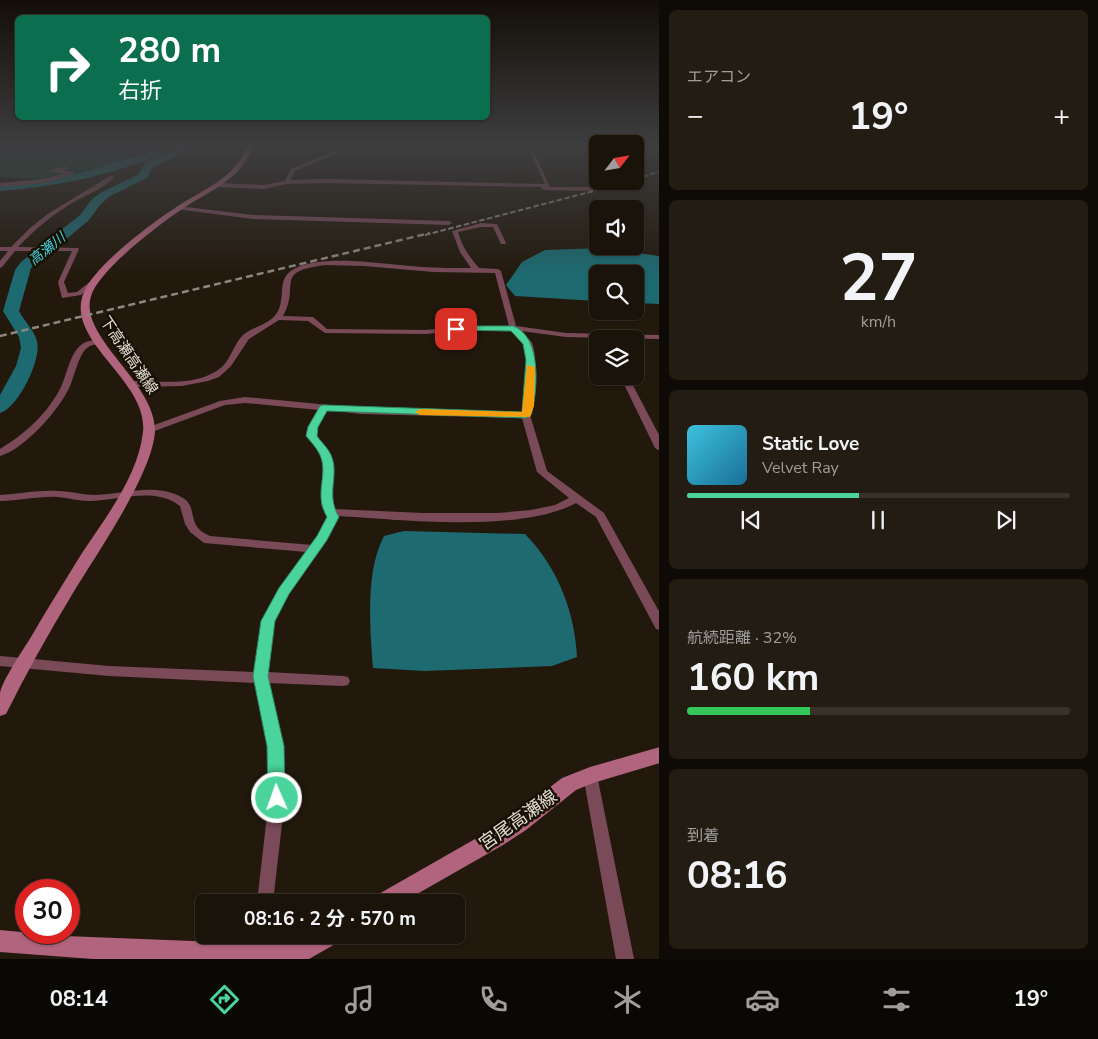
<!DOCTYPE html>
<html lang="ja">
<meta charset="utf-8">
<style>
:root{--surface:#1a1309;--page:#231c12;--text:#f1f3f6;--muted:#9f9e9c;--line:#38322a;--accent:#4ad49c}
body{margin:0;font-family:"Nunito Sans","Noto Sans JP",sans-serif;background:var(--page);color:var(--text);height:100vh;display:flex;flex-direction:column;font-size:19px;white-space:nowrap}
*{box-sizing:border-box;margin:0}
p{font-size:16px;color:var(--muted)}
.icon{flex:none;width:28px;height:28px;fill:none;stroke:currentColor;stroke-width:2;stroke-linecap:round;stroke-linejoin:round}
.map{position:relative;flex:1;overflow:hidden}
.panel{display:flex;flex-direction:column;gap:10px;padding:10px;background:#0e0a05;width:439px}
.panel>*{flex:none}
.banner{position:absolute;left:15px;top:15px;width:475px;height:105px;border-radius:8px;box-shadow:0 1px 4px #0004,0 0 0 1px var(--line);background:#0b6e4f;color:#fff;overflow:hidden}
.needle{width:32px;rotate:59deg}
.tools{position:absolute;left:589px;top:135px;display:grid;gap:10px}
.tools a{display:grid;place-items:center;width:55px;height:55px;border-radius:8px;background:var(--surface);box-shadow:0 1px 4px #0004,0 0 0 1px var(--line);font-size:25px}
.speed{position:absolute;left:15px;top:879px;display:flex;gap:10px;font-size:25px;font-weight:700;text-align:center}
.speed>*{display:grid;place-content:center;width:65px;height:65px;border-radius:50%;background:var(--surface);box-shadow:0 1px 4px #0004,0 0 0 1px var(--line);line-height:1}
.speed .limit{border:8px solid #d22;background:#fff;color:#111}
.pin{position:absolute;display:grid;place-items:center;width:42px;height:42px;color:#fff;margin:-21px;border-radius:10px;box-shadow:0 2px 8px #0006}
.me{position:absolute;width:55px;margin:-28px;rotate:358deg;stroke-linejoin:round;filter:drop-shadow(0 0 4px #0008)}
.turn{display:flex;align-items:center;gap:18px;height:105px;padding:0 20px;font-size:22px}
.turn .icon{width:65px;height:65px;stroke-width:2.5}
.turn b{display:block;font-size:35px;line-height:42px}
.big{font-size:38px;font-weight:700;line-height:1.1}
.panel .card{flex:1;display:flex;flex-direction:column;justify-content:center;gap:8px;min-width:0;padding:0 18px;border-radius:8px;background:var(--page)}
.panel .dial{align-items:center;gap:0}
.dial b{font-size:65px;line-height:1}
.song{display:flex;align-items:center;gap:15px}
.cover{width:60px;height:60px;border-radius:8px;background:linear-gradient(135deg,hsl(190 70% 55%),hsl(200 70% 35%))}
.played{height:5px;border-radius:2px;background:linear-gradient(90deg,var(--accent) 45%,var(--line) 45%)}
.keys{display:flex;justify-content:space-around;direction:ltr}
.heat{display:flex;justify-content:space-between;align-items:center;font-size:28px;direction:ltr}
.charge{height:8px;border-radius:4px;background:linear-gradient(90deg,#34c759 32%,var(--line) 0)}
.trip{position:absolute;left:195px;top:894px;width:270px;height:50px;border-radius:8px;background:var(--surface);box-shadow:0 1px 4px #0004,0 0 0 1px var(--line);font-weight:700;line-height:50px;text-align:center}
.tab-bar{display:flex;height:80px;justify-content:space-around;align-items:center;background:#0a0804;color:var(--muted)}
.tab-bar .icon{width:35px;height:35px}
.tab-bar .on{color:var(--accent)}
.tab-bar b{font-size:22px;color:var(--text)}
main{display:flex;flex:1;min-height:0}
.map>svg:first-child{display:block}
.green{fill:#16402d}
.water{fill:#1d6a71}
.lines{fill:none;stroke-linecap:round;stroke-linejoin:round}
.river{fill:#1d6a71;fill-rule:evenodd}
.street{fill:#7a4a59;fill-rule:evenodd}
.secondary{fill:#b1647d;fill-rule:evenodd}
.rail-far1{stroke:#8f877d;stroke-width:2;stroke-dasharray:5.5 2.5;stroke-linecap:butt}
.rail{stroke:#8f877d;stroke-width:2.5;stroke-dasharray:7 4;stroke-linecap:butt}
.route{fill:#4ad49c;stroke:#308a65}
.slow{fill:#f59e0b}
.labels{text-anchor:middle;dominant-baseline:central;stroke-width:5;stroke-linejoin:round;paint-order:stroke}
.far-water-label{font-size:14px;font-style:italic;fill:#43d4e2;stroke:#191004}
.street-label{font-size:15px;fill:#e6e0d7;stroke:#191004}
.near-street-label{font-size:18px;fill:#e6e0d7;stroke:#191004}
</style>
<main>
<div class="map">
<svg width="660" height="959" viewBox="0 0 660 959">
<rect width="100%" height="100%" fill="#22190c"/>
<path class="green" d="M0,145H158C112,169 52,183 0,177Z"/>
<g class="water">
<path d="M603,248L659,256V304L635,303V274H598L597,301L515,296L506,285L522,262L545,250Z"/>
<path d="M404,531L525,534C557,566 575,612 577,657L552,666L424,671L373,668C370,629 365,571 384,536Z"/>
</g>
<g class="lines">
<g class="river">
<path d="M186,145H199L153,167L147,178L110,196L100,205L88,221L31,268L19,311C24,321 34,330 37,341C42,359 18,408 0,413V395L16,366L21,348L19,337L3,311L15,270L21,262L80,215L92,199L102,192L139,174L145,163Z"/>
<path d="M160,149L165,152L164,154C110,175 57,187 0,191V185L81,173Z"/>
</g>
<g class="street">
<path d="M350,145H356L295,171L290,180L326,179L545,184L527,145H531L550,187H593L614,181H623L593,191L543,190L541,187L326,183L287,184L263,189L219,187L216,185L219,183L263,185L285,181L291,169Z"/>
<path d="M635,164L637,165L641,175L635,179Z"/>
<path d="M66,166L68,169L61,170L74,172V174L44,183L0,187V183L44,179L64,174L48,171Z"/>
<path d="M110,176L115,177C103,189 86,195 72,203C52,215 34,230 18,247L78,248L79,249L64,282L68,293L77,292L96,277L101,278L81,295L62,298L58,282L72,251H15L2,267L0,268V261L8,251H0V247H11L30,228L49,213Z"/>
<path d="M178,206L253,215L449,221L452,223L449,225L253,219L176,209L175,208Z"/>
<path d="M481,223L497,224L506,243L505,244H501L493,227H481L458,232C462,246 469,257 479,268L498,269L501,271L516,326L566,333L660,335V339L566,337L521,331C524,335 530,339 532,343C538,356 535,401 530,415L547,471L604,513L660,613V630L656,629L596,517L576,503C521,533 402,520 339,516L328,538L288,594L274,621L267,672L343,676L348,677L350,681L348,685L343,686L268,683L282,746L285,798L273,902H257L269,798L268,746L255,683L109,676L0,666V656L109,666L254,672L262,621L279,589L306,552L204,543L190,532L185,524L180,506C154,486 118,501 89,501C79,501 69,498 58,497C39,496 19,501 0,501V495C19,494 38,490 58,491C70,491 83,495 96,495C125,494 156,482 183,498C195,505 190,518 198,528C201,532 206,534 210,536L312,545L318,537L328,517L321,505L323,464L320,454L307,436L308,427L319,410L245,403L225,405L152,432H146L144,430L146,428L220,401L245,397L361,408L522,412L525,406L527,360L524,344L511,330L456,331L426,334L325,333L308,321L279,320L249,339L231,366L219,377L208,381L182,386L134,387L130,384L134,381C163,381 198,387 222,367C231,358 234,344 243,335C255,325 272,325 279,309C285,294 277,278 294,269C322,253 389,265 422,267C438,268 455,268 471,268L460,252L452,231ZM326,265L364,266L434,272L495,273L509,326L456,327L426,330L327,329L313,317L283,316C301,285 272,271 326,265ZM327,410L361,414L522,418L537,472L569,498L555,505L531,510L498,513H423L334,509L331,505L333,464L330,454L317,436L318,427Z"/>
<path d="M99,339H102V343C98,344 90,345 87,348C79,354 74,377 70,386C60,409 25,449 0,456V449C25,434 48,413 61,387C67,374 70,354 81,345C85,341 94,340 99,339Z"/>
<path d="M620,376H628L660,437V451L655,448Z"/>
<path d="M590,768L595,770L597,775L634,959H616L583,775L585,770Z"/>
</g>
<g class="secondary">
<path d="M247,145H253C243,179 209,191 182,209C157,226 106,265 93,291C72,334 155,380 155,430C154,473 93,559 70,598C47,636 26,674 6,714L0,716C0,709 0,701 0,693C2,681 23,650 31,637C47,609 65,581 82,553C106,517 138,476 143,432C149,380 63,341 84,292C95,265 153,222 178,206C204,189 237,177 247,145Z"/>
<path d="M660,747V763L593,783L576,790L526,830L503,845L403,902H374L377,895L489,831L512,816L562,778L590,767Z"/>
<path d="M0,930L65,936L291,945L308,935H340L337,943L309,959H93L0,952Z"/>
</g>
<g class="rail-far1">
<path d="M635,180L660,171"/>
<path d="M425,235L632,181"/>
</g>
<path class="rail" d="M0,336L430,233"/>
</g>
<linearGradient id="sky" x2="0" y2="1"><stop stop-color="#130e07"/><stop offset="0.52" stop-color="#3e3e40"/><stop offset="1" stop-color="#3e3e40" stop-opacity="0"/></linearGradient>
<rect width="660" height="279" fill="url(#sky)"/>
<path class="route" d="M456,326H513C542,336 538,391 531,415L526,418L327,411L318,427L317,436C321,442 328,448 331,455C340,476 325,494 339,517L327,540L289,594L275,621L268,676L284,746L285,798L283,804L277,806L271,804L268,798L267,746L253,676L261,621L279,588L317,536L327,517C313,493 329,476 320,455C317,448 311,442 306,436L308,427L320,406L324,405L522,412L526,360L523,344L511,331L453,330V327Z"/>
<path class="slow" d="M527,365L535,367L534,406L530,417L420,415L415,412L420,409L522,412Z"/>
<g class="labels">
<g class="far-water-label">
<text transform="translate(47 249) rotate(-39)">高瀬川</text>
</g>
<g class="street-label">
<text transform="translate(129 355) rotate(56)">下高瀬高瀬線</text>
</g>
<g class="near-street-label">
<text transform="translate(518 820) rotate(-35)">宮尾高瀬線</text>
</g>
</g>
</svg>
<div class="tools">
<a><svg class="needle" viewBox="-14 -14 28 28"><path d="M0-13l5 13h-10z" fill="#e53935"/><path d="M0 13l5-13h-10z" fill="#9f9e9c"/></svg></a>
<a><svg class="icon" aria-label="sound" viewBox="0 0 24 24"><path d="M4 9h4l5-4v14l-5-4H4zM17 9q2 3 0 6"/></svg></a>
<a><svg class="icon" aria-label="search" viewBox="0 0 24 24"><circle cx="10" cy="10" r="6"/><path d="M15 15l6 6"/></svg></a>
<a><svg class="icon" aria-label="layers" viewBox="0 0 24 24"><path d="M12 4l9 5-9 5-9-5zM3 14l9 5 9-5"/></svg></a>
</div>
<div class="speed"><div class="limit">30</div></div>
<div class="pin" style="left:456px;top:329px;background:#d93025"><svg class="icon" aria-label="arrive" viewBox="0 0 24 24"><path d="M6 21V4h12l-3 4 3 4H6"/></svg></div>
<svg class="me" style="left:277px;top:798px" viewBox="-20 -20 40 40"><circle r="17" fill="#4ad49c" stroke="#fff" stroke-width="3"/><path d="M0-11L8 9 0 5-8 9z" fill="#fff"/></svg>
<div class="trip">08:16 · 2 分 · 570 m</div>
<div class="banner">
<div class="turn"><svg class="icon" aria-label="right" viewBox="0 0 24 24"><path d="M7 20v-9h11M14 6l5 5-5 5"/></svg><div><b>280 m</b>右折</div></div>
</div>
</div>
<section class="panel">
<div class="card"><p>エアコン</p>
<div class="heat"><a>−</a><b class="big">19°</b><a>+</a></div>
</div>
<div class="card dial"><b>27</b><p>km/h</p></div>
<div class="card">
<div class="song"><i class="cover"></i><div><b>Static Love</b><p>Velvet Ray</p></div></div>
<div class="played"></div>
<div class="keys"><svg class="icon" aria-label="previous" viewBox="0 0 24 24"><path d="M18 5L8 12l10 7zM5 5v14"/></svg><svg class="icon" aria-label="pause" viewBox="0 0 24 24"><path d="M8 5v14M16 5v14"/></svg><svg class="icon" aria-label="next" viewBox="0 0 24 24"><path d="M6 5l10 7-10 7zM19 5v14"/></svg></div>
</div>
<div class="card"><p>航続距離 · 32%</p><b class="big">160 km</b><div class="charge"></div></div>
<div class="card"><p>到着</p><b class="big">08:16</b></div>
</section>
</main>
<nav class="tab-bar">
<b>08:14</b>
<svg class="icon on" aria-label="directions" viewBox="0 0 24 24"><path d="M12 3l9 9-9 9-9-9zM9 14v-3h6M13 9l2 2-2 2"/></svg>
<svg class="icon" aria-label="music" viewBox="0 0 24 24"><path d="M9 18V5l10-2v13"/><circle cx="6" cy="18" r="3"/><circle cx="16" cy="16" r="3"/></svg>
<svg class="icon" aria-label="phone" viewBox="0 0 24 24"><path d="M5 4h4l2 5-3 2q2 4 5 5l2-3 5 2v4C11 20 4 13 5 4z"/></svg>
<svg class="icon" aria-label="climate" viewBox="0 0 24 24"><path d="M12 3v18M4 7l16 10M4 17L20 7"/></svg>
<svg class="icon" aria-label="car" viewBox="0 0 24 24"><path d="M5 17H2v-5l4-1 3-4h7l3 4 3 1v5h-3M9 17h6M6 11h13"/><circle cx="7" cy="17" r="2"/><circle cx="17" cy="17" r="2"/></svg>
<svg class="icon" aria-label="filters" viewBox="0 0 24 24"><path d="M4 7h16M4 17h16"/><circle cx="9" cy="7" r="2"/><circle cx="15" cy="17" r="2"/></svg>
<b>19°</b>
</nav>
